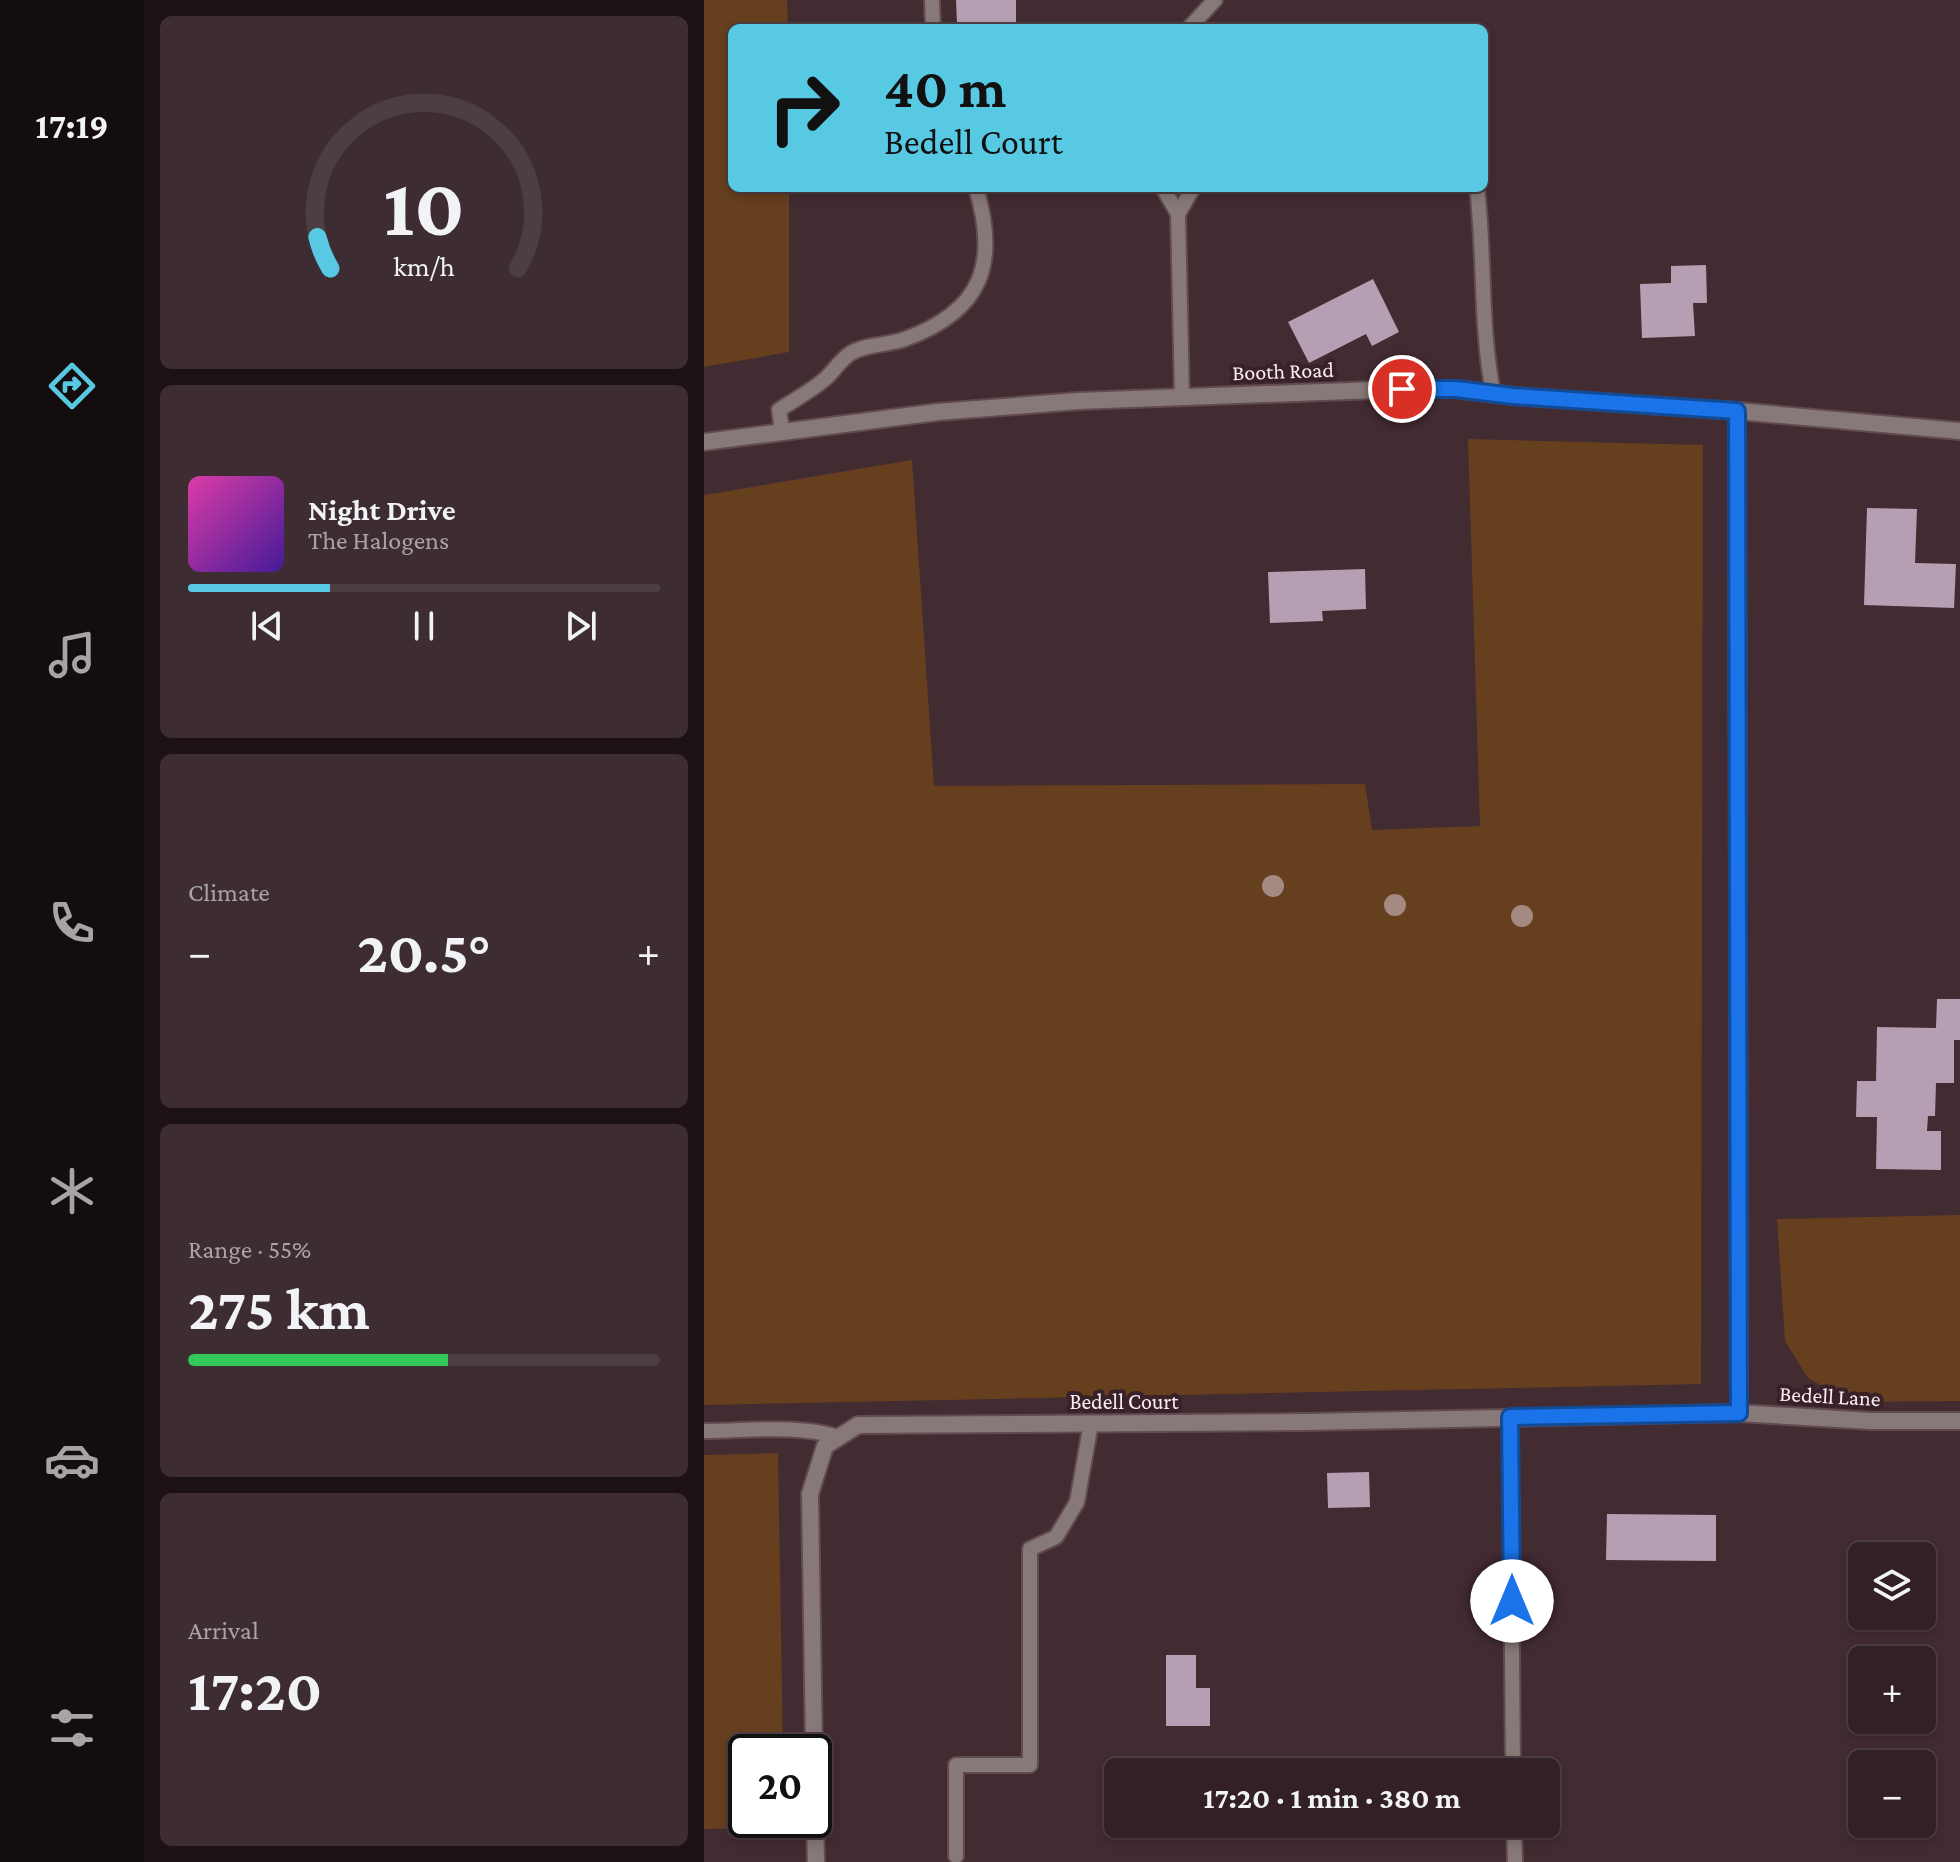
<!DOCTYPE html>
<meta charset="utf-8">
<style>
:root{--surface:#322026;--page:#3d2d32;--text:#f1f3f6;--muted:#a8a3a7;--line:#4d3e43;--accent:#58c9e3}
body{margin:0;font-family:"Crimson Pro",serif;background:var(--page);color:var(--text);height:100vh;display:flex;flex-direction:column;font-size:30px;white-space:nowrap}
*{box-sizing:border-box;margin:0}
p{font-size:26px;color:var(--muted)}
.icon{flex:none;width:44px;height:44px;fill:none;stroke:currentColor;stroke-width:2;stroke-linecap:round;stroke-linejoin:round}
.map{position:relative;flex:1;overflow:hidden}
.details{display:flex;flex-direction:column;gap:16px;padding:16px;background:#1c1215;width:560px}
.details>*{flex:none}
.hud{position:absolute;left:24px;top:24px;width:760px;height:168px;border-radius:12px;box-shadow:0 4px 12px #0003,0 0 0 2px var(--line);background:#58c9e3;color:#111;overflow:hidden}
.fabs{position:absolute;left:1144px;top:1542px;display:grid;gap:16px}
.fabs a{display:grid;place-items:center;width:88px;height:88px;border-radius:12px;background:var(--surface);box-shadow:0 4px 12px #0003,0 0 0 2px var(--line);font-size:40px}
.speed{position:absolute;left:24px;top:1734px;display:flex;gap:16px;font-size:40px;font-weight:700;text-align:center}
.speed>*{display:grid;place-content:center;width:104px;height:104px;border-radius:50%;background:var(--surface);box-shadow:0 4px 12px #0003,0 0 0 2px var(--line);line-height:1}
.speed .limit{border:4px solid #111;border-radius:12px;background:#fff;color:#111}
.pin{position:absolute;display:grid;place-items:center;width:68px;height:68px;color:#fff;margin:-34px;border:4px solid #fff;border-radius:50%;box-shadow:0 2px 8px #0007}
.me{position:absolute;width:88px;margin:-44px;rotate:0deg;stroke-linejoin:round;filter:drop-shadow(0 0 6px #0008)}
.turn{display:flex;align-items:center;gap:28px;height:168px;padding:0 24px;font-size:36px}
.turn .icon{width:104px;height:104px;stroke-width:2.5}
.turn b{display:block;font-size:56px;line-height:68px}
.big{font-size:60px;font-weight:700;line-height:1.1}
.details .tile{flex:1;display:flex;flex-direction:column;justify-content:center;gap:12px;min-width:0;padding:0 28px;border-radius:12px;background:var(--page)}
.details .dial{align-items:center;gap:0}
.dial svg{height:208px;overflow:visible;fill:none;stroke:var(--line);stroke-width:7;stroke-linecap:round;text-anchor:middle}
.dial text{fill:var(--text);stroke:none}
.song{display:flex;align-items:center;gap:24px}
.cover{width:96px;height:96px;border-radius:12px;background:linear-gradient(135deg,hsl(320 70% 55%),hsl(260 70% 35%))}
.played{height:8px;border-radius:4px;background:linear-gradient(90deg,var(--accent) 30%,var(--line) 30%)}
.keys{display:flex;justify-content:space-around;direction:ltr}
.heat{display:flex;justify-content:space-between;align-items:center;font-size:44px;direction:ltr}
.charge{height:12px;border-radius:6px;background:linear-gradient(90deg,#34c759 55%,var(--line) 0)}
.trip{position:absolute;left:400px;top:1758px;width:456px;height:80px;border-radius:12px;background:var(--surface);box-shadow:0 4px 12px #0003,0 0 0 2px var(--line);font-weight:700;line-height:80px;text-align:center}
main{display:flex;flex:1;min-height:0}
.dock{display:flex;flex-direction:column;width:144px;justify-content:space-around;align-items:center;background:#140d0f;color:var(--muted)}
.dock .icon{width:56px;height:56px}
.dock .active{color:var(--accent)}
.dock b{font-size:36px;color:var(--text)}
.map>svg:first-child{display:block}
.green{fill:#663f1e}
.building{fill:#b69fb2}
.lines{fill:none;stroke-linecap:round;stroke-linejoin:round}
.service-casing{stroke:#614a50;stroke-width:18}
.minor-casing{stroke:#614a50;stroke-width:20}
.service{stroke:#877977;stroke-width:14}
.minor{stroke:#877977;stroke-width:16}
.tree{fill:#a58a82}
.route-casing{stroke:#114b97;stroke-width:20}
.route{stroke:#1a73e8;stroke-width:14}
.labels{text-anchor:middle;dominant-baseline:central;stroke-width:8;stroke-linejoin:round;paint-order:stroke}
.street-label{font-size:22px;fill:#fdecf0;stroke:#382128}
</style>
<main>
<nav class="dock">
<b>17:19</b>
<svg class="icon active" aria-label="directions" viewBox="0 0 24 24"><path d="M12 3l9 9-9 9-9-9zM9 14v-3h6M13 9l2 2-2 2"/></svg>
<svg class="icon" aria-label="music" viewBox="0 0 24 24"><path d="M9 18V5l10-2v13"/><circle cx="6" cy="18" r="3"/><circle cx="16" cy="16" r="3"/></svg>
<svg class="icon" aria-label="phone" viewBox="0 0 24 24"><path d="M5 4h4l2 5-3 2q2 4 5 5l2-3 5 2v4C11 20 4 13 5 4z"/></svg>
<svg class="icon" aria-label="climate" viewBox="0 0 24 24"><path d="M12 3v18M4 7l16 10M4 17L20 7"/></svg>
<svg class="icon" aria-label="car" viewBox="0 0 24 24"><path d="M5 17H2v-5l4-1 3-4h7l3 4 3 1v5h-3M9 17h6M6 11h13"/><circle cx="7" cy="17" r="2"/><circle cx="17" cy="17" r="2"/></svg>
<svg class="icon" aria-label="filters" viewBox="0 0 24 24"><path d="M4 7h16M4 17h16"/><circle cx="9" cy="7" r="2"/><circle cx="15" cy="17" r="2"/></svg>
</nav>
<section class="details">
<div class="tile dial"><svg viewBox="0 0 100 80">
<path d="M14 69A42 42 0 1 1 86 69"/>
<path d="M14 69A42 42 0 0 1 9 57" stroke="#58c9e3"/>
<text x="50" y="56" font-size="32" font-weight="700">10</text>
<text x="50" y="72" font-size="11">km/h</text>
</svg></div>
<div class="tile">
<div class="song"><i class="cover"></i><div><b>Night Drive</b><p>The Halogens</p></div></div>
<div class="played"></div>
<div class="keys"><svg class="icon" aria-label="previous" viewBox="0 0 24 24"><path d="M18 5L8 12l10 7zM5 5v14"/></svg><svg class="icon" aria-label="pause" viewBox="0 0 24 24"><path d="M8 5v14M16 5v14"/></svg><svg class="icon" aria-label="next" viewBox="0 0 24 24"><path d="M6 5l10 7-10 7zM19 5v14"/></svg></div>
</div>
<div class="tile"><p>Climate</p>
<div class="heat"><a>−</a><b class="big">20.5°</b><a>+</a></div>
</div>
<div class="tile"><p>Range · 55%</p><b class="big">275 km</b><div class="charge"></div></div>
<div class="tile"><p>Arrival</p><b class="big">17:20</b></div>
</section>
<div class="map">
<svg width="1256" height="1862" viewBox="0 0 1256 1862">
<rect width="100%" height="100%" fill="#432b32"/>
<g class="green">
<path d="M0,0H83L84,28H28V188H85V352L0,367Z"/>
<path d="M764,439L999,445L997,1384L0,1405V495L208,460L230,786L661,784L668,830L776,826Z"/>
<path d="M1256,1215V1401L1146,1402L1104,1378L1081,1341L1073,1219Z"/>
<path d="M74,1453L79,1752H42V1820H81V1828L0,1829V1455Z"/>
</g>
<g class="building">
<path d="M252,0H312V23L253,24Z"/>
<path d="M1002,265L1003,303H989L991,336L938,338L936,284L967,283V266Z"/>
<path d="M669,279L695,332L668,346L662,334L605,363L584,322Z"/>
<path d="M1163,508L1213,509L1211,563L1252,564L1250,608L1160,605Z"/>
<path d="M661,569L662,609L618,611L619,621L566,623L564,572Z"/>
<path d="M1233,999H1256V1040H1250V1083H1232L1231,1116H1224L1223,1131H1237V1170L1172,1169L1173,1117H1152L1153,1081H1172L1173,1027L1232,1028Z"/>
<path d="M665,1472L666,1507L624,1508L623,1473Z"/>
<path d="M903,1514L1012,1515V1561L902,1560Z"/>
<path d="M462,1655H492V1688H506V1726H462Z"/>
</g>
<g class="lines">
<defs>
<g id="service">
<path d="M228,0L229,28"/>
<path d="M485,28L511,0"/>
<path d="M459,188L474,214L478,397"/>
<path d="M773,188C781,256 776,325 789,392"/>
<path d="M474,214L489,188"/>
<path d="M78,430L75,410C90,400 107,391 121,379C130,371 137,359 147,353C162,344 185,345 201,339C278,311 295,264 272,188"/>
<path d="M806,1417L809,1772"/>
<path d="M0,1431C44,1431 93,1424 135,1437"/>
<path d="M810,1824L811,1862"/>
<path d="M252,1856V1765H326V1549L352,1537L373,1502L387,1423"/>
</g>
<g id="minor">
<path d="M1033,411L1035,1413"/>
<path d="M0,442L234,412L374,401L698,389H752L809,396L1033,411L1256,431"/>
<path d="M110,1752L106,1494L121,1446L154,1425L602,1422L1035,1413L1167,1421H1256"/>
<path d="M110,1776L112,1862"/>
</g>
</defs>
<use href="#service" class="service-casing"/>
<use href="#minor" class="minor-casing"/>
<use href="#service" class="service"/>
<use href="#minor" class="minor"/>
</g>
<g class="tree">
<circle cx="569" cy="886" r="11"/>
<circle cx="691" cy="905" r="11"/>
<circle cx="818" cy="916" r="11"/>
</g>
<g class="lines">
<defs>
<path id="route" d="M698,389H752L809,396L1033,411L1035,1413L806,1417L808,1601"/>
</defs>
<use href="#route" class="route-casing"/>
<use href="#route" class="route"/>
</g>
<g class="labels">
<g class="street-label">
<text transform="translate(579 371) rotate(-2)">Booth Road</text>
<text transform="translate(1126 1396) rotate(3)">Bedell Lane</text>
<text x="420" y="1401">Bedell Court</text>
</g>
</g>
</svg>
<div class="fabs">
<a><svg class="icon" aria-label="layers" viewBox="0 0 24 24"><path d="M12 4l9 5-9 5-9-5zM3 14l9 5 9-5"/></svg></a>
<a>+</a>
<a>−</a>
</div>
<div class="speed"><div class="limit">20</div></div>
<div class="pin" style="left:698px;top:389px;background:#d93025"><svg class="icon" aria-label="arrive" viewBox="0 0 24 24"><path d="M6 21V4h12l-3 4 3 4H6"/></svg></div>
<svg class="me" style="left:808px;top:1601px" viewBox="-20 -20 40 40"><circle r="19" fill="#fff"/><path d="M0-13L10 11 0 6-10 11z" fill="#1a73e8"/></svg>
<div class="trip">17:20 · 1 min · 380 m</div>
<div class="hud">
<div class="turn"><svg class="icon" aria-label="right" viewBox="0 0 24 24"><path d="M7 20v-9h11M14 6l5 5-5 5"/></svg><div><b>40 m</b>Bedell Court</div></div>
</div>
</div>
</main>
